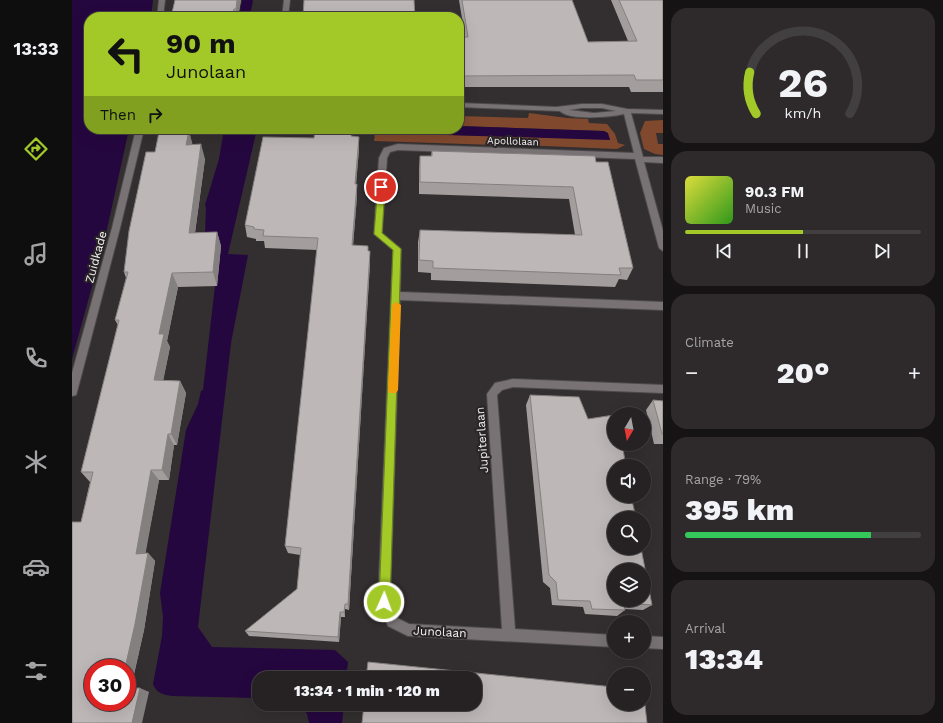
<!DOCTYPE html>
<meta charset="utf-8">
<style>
:root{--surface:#262223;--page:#2e2a2b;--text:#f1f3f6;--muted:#a4a4a6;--line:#423f41;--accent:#a2c927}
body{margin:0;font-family:"Work Sans",sans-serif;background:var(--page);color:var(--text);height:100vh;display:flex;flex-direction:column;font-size:15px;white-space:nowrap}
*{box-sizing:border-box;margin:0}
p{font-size:13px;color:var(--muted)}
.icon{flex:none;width:22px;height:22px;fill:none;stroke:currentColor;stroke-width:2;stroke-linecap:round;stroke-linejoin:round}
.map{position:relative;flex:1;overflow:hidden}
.panel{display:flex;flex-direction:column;gap:8px;padding:8px;background:#151313;width:280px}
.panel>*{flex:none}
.hud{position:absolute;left:12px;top:12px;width:380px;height:122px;border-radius:16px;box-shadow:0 4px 16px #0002,0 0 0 1px var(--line);background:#a2c927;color:#111;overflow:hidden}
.needle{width:26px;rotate:190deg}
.fabs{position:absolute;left:535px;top:407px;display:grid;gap:8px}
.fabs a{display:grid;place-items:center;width:44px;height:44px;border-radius:50%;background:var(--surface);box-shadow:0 4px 16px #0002,0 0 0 1px var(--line);font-size:20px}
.speed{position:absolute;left:12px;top:659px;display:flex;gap:8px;font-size:20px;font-weight:700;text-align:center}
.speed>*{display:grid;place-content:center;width:52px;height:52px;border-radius:50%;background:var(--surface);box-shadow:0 4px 16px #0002,0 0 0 1px var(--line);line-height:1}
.speed .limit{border:6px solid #d22;background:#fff;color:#111}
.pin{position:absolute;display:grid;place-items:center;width:34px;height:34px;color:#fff;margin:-17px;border:2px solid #fff;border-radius:50%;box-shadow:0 1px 4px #0007}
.me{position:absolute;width:44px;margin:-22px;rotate:2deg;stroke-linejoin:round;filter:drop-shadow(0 0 3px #0008)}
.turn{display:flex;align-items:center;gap:14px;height:84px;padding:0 16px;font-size:18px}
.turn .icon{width:52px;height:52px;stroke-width:2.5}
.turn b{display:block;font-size:28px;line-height:34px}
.then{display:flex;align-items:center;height:38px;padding:0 16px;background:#0003;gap:8px;font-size:15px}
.big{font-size:30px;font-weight:800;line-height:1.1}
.panel .tile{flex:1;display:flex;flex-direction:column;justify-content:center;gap:6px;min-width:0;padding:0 14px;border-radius:16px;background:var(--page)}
.panel .dial{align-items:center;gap:0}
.dial svg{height:104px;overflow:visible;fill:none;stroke:var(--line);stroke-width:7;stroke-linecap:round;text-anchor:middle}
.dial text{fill:var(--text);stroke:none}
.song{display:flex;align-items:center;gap:12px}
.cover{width:48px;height:48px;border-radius:6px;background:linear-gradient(135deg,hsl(60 70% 55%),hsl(110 70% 35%))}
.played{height:4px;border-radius:2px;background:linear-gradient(90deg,var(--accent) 50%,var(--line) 50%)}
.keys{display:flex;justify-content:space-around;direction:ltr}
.heat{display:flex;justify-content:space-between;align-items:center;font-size:22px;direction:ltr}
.charge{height:6px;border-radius:3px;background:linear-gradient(90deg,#34c759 79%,var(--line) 0)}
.trip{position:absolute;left:180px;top:671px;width:230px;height:40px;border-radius:16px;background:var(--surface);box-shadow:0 4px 16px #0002,0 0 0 1px var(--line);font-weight:800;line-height:40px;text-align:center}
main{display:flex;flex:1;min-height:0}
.menu{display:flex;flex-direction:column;width:72px;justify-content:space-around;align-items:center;background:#0f0e0e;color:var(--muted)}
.menu .icon{width:28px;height:28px}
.menu .on{color:var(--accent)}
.menu b{font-size:18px;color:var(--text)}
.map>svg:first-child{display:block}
.green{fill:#80492e}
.water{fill:#25073f}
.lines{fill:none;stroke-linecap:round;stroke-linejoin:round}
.minor-casing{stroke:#4e4a4c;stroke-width:2}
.minor{fill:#787274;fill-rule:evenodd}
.wall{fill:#a39d9d}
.shaded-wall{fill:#858080}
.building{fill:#beb7b7;stroke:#858080;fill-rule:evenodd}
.route{fill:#a2c927;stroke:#698319}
.slow{fill:#f59e0b}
.labels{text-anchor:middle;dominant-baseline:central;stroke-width:4;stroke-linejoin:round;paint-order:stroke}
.far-street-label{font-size:10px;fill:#f3f0f1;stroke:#292426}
.street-label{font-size:12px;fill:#f3f0f1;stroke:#292426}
</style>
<main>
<nav class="menu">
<b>13:33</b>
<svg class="icon on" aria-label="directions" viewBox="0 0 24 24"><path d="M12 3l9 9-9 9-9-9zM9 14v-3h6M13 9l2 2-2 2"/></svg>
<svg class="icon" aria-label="music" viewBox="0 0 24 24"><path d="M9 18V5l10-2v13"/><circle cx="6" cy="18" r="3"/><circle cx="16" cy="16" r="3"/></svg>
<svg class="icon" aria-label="phone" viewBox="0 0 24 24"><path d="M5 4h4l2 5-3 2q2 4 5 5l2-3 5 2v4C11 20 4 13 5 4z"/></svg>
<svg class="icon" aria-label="climate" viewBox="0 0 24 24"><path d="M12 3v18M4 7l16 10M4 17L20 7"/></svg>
<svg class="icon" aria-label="car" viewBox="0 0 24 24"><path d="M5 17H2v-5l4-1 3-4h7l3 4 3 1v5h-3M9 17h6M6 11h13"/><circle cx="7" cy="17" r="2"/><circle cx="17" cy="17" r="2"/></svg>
<svg class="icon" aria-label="filters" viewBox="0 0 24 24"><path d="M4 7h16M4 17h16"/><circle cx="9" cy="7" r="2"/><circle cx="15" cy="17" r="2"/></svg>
</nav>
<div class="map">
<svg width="591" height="723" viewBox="0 0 591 723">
<rect width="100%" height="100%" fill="#332e2f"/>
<g class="green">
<path d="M457,113L495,118L516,119L517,123L535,124L543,134L546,143L553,145L545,149L447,145L446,143L424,142V145L302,141L303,133L538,139L532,131L387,126V116L456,118Z"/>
<path d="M591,120V133H584L586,144H591V155L583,154L572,149L568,133L573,121Z"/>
</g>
<g class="water">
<path d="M0,0H81L79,17H17V129H57L32,243L0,359Z"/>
<path d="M170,0H181L178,17H167Z"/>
<path d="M387,126L532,131L536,133L538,140L185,129L156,254L176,255L159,343L126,627L140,647L263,650L276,662L274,678H187V698L100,696C92,695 84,693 81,684L90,636L91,617L88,593L114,430L126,404L129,391L131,390L143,286H145L146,273L133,234L134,208L133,205L147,159L152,129H387Z"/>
<path d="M227,704H272L270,723H237L235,714Z"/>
</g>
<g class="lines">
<defs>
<g id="minor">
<path d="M87,0H93L91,17H85Z"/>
<path d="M212,0H218L216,17H210Z"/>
<path d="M387,103L484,107L510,104H530L555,109L591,110V114L559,113L571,157H591V163L572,162L591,231V251L587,248L563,159L326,150L318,152L315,158L310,233L329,249L328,292L591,302V310L328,300L318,602L325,618L337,624L430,629L415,394L423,383L441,379L591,385V393L441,387L430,390L425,395L443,629L542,635V647L336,636L316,626L306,602L321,250L302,234L307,158L312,148L326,144L562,153L552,114C539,117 498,121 488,111L387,107ZM510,108H530L544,111L522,113L497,110Z"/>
<path d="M64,129H72L48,228L5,392L4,395L0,396V373L40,228Z"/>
<path d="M572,636L591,637V649L572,648Z"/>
</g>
</defs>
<use href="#minor" class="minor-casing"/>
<use href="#minor" class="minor"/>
</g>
<g class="wall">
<path d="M103,0H169L166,17H99Z"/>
<path d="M387,0H500L516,42L556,41L539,0H591V92H559L557,87H387V37H393Z"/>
<path d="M117,131L120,144L133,159L123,233L145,232L149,246L145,286L106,287L95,341L98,347L91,380L108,381L114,393L105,445H102L97,480H87L73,553H76L83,561L72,630L59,688L77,692L0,723L9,522L18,482L9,472L46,325L43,320L54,278L52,272Z"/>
<path d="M280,136L287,137V149L284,184L285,196L281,246H296V251H298V263L277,610L273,609V617H269L267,642L177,636L173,631L225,589L228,555L216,553L213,546L245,250L193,248L192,241H184V239L175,237L173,225Z"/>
<path d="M360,151L524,162L561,268L555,280L547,279L543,287L359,280V273L346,272V242L348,230L503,235L497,199L347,194V169L348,156H359Z"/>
<path d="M458,395L580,605L571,610L553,609V610L545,616L513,614L511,607L480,605L478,588L471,582L454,405Z"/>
<path d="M581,400L591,401V444H582L574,410Z"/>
</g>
<g class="shaded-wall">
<path d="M165,0H169L166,17H165L164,9Z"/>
<path d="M162,9L164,17H160Z"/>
<path d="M117,131L121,146L114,145Z"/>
<path d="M287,137V149L283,196V184Z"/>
<path d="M129,144L133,159L121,247L117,233Z"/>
<path d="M285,184V196L280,257V245Z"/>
<path d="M145,232L149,246L145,286L141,272Z"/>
<path d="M298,251V263L277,610L276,604Z"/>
<path d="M100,273L106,287L95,341L98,347L89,392L82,380L87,334Z"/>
<path d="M108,381L114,393L105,445L99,434Z"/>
<path d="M96,434L102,445L97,480L90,470Z"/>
<path d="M79,470L87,480L72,562L64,554Z"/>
<path d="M76,553L83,561L72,630L58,691L55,690V668H53Z"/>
<path d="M273,604V617L272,612Z"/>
<path d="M268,612L269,617L267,642L266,637Z"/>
<path d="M68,688L77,692L70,723H60Z"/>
</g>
<g class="building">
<path d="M103,0H165L164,9H162L160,17H99Z"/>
<path d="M232,0H342L343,17H231Z"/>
<path d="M390,0H500L516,42L565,41L547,0H591V80H564L562,75L387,76V37H396Z"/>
<path d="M243,129H280L279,136L287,137L283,184H285L280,245L296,246V251H298L276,604H273L272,612H268L266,637L173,631L225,589L229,548L213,546L246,238L191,236L192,230L182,229V227L173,225L191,137L242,138Z"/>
<path d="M117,131L114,145L129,144L117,233L145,232L141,272L100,273L87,334H92L82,380L108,381L99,434H96L90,470H79L64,554L76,553L63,624L53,668H21V702H55V688H68L60,723H0V522H9L21,472H9L47,320H43L56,272H52L57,231L74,152H83L87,132Z"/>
<path d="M360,151L523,156L524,162H536L561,268H547L549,275L361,268V261L347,260L348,230L510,235L501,187L348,182V156H360Z"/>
<path d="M458,395L507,397L516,419L542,415V444H550L554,466H542V496H559L564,518H542V548H569L580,605L552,603L553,610L520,609L518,601L486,600L484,582L477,575ZM542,570H572V600H542Z"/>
<path d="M581,400L591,401V434H590Z"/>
<path d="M296,662L542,687V704H572V696L575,723H290L292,704H403V678H294Z"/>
</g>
<path class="route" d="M306,185H312L313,187L310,233L329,249L318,602L317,606L312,608L308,606L307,602L321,250L302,234Z"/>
<path class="slow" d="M324,302L329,305L326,390L324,393H318L316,390L320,305Z"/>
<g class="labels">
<g class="far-street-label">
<text transform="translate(441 141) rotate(2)">Apollolaan</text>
</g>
<g class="street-label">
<text transform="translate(24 257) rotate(-75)">Zuidkade</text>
<text transform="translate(410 440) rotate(-94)">Jupiterlaan</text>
<text transform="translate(368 632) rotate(3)">Junolaan</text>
</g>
</g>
</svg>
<div class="fabs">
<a><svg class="needle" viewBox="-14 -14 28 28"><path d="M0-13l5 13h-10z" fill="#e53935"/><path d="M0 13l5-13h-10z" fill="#a4a4a6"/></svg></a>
<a><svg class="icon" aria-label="sound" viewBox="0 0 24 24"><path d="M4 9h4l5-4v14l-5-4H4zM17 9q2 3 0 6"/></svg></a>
<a><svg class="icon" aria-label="search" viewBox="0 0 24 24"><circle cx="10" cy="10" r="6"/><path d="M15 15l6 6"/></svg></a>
<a><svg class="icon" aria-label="layers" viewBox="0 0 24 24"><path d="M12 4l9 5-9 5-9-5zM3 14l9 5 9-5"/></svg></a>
<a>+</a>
<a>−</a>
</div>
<div class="speed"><div class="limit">30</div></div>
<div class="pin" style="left:309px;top:187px;background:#d93025"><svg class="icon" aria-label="arrive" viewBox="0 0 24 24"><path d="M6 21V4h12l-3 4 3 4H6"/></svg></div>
<svg class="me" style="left:312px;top:602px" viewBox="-20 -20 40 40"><circle r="17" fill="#a2c927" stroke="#fff" stroke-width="3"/><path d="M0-11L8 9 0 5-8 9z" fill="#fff"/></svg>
<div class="trip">13:34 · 1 min · 120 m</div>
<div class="hud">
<div class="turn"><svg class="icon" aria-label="left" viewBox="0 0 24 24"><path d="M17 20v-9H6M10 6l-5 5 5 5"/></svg><div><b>90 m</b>Junolaan</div></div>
<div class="then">Then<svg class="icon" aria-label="right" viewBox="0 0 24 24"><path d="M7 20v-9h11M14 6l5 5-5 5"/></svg></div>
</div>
</div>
<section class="panel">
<div class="tile dial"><svg viewBox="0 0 100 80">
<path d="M14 69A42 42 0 1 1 86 69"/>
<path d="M14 69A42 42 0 0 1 9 37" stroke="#a2c927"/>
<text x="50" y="56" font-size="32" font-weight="700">26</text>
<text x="50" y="72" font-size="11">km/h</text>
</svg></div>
<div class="tile">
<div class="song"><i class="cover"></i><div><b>90.3 FM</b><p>Music</p></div></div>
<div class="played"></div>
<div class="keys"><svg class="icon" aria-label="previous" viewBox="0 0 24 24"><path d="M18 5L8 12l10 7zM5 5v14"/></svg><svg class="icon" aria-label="pause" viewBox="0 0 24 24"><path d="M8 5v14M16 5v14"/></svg><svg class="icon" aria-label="next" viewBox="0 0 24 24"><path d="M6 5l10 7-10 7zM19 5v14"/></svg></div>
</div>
<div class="tile"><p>Climate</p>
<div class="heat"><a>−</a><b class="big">20°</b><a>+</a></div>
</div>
<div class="tile"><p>Range · 79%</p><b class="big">395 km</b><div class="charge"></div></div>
<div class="tile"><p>Arrival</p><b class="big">13:34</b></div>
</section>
</main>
